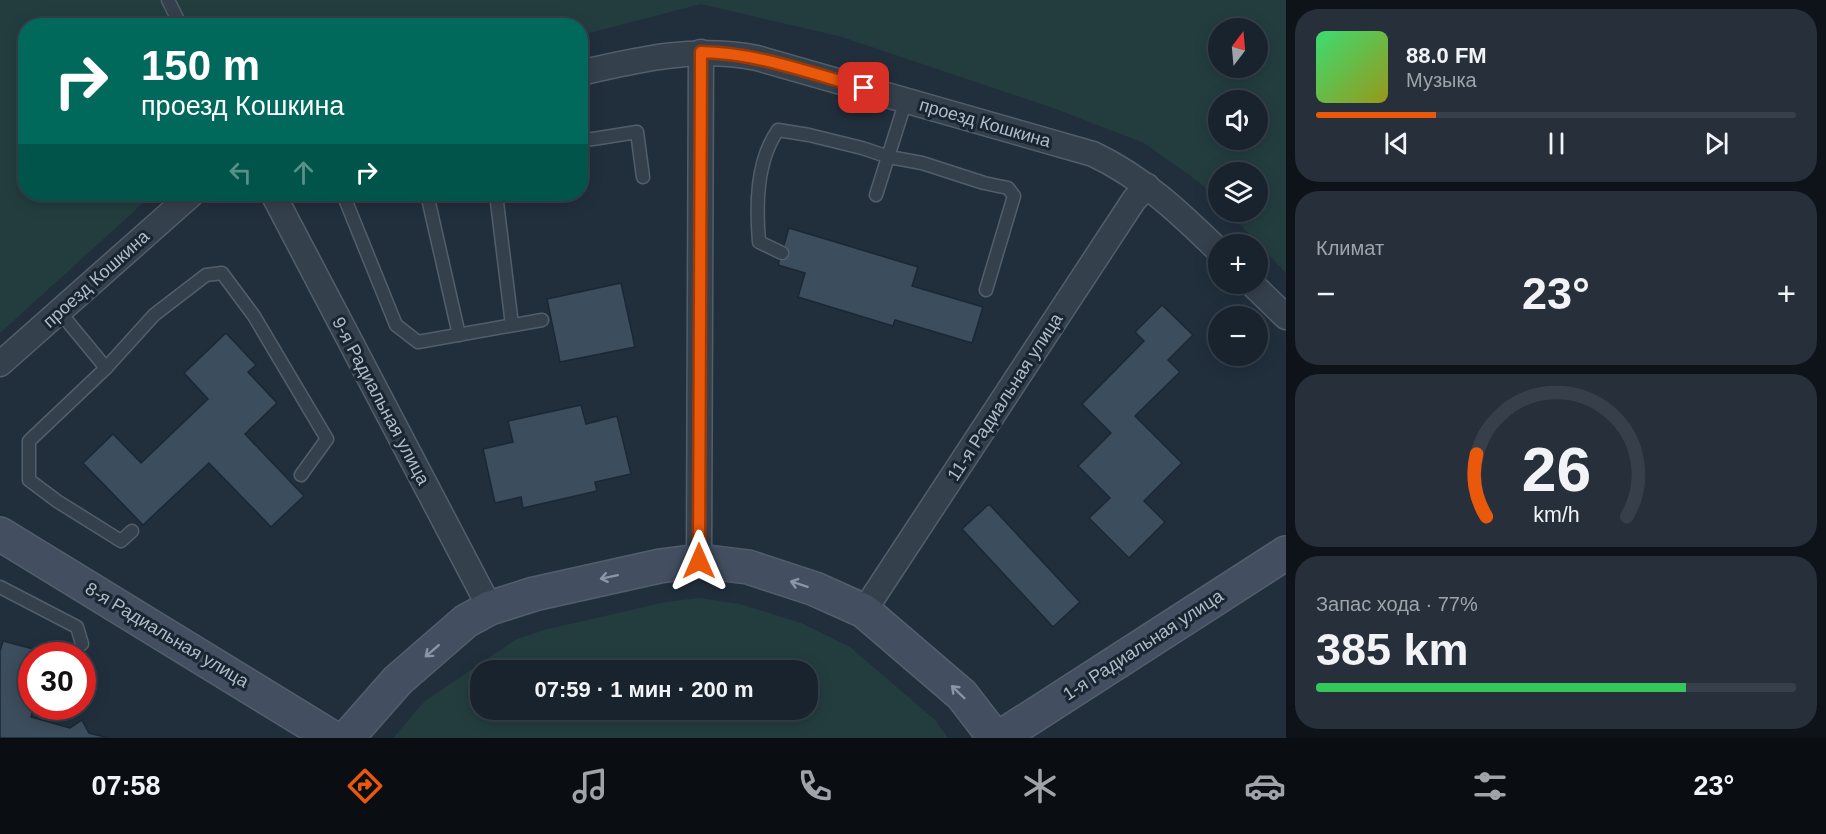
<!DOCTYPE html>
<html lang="ru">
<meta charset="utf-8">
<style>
:root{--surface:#19232e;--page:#262f3a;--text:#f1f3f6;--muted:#9fa4aa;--line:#37404a;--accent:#ea580c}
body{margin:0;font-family:Helvetica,sans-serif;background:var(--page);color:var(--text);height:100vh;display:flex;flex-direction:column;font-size:22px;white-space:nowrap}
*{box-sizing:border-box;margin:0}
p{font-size:20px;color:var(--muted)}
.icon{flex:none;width:33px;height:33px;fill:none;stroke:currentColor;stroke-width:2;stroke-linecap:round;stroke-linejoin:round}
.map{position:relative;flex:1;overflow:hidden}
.panel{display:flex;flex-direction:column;gap:9px;padding:9px;background:#0e1319;width:540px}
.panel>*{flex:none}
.banner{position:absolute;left:18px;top:18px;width:570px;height:183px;border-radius:24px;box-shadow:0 3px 15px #0003,0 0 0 2px var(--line);background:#00695c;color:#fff;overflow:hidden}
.needle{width:39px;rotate:16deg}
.fabs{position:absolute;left:1208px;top:18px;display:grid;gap:12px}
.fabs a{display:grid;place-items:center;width:60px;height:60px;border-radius:50%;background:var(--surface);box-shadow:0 3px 15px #0003,0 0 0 2px var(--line);font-size:30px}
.speed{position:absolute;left:18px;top:642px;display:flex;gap:12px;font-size:30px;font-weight:700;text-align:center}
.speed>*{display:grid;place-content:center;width:78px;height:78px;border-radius:50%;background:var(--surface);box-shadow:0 3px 15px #0003,0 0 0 2px var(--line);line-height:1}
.speed .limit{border:9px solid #d22;background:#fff;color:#111}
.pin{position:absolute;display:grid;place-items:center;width:51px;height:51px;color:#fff;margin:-26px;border-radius:12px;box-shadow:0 3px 9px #0006}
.me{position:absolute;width:66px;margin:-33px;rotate:0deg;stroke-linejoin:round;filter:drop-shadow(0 0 4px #0008)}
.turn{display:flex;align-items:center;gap:21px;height:126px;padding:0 24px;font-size:27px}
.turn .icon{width:78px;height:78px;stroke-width:2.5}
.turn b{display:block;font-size:42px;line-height:51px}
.lanes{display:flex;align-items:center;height:57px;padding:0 24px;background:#0003;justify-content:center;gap:30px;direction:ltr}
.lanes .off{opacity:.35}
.big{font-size:45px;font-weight:600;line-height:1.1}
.panel .widget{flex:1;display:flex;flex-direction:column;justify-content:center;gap:9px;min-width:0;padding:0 21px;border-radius:24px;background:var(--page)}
.panel .dial{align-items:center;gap:0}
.dial svg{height:156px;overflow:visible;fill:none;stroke:var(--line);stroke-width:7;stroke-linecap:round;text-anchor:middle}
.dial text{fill:var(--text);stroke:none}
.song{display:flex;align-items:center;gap:18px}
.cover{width:72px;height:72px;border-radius:9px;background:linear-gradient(135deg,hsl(140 70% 55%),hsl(60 70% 35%))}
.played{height:6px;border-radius:3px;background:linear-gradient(90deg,var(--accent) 25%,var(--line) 25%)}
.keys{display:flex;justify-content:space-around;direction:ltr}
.heat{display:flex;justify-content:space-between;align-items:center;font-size:33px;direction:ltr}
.charge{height:9px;border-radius:4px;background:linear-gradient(90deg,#34c759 77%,var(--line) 0)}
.trip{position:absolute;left:470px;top:660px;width:348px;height:60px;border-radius:24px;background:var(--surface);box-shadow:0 3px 15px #0003,0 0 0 2px var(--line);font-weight:600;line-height:60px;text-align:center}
.tab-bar{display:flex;height:96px;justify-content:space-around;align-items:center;background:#0a0e12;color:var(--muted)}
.tab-bar .icon{width:42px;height:42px}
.tab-bar .current{color:var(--accent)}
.tab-bar b{font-size:27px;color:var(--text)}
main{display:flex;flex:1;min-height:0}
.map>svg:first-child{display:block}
.green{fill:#233d3e;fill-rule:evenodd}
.building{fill:#3c4d5d;stroke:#1c2734;stroke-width:1.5}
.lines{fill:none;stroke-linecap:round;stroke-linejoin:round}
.lane-casing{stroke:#535e6b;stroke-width:15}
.street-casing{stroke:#535e6b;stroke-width:27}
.secondary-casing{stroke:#535e6b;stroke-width:36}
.lane{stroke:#35404d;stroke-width:12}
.street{stroke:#35404d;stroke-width:24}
.secondary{stroke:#434f61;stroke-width:33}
.oneway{stroke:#8a95a5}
.route-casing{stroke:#983908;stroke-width:15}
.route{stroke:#ea580c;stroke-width:10}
.labels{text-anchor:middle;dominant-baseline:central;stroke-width:6;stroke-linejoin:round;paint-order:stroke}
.street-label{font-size:18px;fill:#b0bbc9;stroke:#1a2532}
</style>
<main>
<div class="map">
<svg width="1286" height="738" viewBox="0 0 1286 738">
<rect width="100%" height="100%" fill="#212f3d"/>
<g class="green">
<path d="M0,0H1286V273L1228,212H1257V172H1218V201L1199,182L1144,143L1056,109L842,37L701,4L581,35L580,26H26V194H153L0,333ZM1218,28H1257V68H1218ZM1218,100H1257V140H1218Z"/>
<path d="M699,598L740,604L801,623L850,647L935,720L948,738H393L425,701L515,640L544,630L666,602ZM480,670H807V710H480Z"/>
</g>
<g class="building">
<path d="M789,228L918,267L912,286L983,307L972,343L895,320L893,326L798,297L805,273L778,265Z"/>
<path d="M621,283L635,347L560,362L547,299Z"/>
<path d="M1162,305L1193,335L1168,360L1180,372L1135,416L1182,463L1144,501L1165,522L1129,558L1089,518L1110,498L1078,466L1111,433L1082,404L1144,341L1135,332Z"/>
<path d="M226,333L256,365L248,372L277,403L245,434L304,496L271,527L209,463L143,525L83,463L113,434L141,463L208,399L184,373Z"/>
<path d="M581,405L586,424L617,416L631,474L595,482L597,491L523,508L521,497L495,503L483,449L513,442L508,421Z"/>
<path d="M989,504L1080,602L1053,627L962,529Z"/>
<path d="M3,641L49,653L48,656H32V706H34L31,717L70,728L82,720L89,733L109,738H0V651Z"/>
</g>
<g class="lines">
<defs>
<g id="lane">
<path d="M168,0L181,26"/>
<path d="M580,141L637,132L643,177"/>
<path d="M343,194L396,325L418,342L542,320"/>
<path d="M427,194L459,335"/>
<path d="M496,194L512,325"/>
<path d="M876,195L906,100"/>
<path d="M782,253L759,242C756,206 756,161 778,130L809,135L862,148L889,157L922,163L984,183L1008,188L1014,196L986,290"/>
<path d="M59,311L106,368"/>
<path d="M132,531L121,541L57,501L29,480V441L106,368L154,315L206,275L222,273L254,316L327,439L301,475"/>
<path d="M0,587L77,627L82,644"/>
</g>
<g id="street">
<path d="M580,73C640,59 696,46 757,58L1093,154C1142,177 1180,213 1218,250"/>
<path d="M273,194L490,608"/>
<path d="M1252,284L1286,317"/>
<path d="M0,364L192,194"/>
<path d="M699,561L701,52"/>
<path d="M864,611L1134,200L1147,186"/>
</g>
<g id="secondary">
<path d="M0,534L333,738"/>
<path d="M347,738L398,680L466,621L490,608L534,594L660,566L699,561L748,567L815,589L864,611L962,695L995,738"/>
<path d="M999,738L1286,553"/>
</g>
</defs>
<use href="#lane" class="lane-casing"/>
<use href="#street" class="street-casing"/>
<use href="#secondary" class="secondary-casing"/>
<use href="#lane" class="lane"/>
<use href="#street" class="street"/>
<use href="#secondary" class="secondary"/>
</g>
<defs><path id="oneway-shaft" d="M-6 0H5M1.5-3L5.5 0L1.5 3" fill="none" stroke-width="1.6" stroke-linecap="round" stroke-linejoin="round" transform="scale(1.5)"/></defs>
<g class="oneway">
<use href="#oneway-shaft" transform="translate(609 577) rotate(168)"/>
<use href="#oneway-shaft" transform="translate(799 584) rotate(-162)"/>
<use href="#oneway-shaft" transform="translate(432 651) rotate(139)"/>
<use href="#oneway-shaft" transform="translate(958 692) rotate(-136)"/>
</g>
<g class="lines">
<defs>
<path id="route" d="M699,561L701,52C757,53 810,73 864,88"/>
</defs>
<use href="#route" class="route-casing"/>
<use href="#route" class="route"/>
</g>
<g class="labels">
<g class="street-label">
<text transform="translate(985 123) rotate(16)">проезд Кошкина</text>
<text transform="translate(96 279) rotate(-42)">проезд Кошкина</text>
<text transform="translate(1005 397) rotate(-57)">11-я Радиальная улица</text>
<text transform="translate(381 401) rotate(62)">9-я Радиальная улица</text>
<text transform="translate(167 635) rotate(31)">8-я Радиальная улица</text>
<text transform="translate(1143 645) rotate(-33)">1-я Радиальная улица</text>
</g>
</g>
</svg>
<div class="fabs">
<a><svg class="needle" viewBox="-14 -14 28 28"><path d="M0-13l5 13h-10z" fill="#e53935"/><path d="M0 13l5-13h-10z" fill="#9fa4aa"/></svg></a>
<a><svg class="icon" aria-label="sound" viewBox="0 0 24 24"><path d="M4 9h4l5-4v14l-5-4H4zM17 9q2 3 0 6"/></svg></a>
<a><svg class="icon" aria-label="layers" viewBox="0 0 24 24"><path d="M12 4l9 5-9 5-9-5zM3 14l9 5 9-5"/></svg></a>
<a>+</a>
<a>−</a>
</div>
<div class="speed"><div class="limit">30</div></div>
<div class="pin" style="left:864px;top:88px;background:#d93025"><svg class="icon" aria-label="arrive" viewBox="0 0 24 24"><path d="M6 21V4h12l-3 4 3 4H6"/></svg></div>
<svg class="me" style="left:699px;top:561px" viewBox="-20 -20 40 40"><path d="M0-17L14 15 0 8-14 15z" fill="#ea580c" stroke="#fff" stroke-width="4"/></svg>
<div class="trip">07:59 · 1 мин · 200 m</div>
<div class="banner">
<div class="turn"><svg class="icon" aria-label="right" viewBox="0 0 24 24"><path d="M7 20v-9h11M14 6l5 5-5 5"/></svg><div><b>150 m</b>проезд Кошкина</div></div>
<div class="lanes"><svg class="icon off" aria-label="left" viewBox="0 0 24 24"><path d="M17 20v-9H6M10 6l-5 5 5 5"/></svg><svg class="icon off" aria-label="ahead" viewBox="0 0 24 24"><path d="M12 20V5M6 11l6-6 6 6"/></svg><svg class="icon" aria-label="right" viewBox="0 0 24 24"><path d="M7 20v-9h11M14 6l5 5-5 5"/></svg></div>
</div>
</div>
<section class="panel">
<div class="widget">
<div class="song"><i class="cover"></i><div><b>88.0 FM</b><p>Музыка</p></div></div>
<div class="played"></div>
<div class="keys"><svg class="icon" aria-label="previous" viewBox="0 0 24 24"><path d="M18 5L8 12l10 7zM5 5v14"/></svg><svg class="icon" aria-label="pause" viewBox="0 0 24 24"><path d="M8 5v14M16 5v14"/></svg><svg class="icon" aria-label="next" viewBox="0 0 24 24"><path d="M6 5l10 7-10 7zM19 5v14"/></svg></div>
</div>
<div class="widget"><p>Климат</p>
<div class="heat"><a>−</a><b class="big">23°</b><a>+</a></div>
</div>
<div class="widget dial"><svg viewBox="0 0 100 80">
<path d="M14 69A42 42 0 1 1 86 69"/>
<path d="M14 69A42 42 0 0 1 9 37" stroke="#ea580c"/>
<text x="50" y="56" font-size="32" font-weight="700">26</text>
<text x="50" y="72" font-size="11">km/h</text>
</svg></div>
<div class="widget"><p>Запас хода · 77%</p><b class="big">385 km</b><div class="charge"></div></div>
</section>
</main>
<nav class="tab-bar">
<b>07:58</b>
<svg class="icon current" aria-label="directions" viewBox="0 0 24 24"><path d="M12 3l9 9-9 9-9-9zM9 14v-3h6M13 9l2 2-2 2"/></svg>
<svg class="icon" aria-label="music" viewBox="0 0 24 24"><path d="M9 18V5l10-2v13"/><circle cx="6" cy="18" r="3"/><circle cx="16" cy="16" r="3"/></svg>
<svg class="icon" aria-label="phone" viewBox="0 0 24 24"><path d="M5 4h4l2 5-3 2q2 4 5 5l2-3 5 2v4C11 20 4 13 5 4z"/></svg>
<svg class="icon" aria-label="climate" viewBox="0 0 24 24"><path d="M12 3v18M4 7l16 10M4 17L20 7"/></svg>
<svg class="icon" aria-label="car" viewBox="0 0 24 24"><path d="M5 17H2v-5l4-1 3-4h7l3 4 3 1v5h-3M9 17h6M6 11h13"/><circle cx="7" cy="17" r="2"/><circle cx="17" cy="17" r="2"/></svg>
<svg class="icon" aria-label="filters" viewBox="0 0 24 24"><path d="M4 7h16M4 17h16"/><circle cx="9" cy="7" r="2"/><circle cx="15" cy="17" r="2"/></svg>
<b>23°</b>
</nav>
